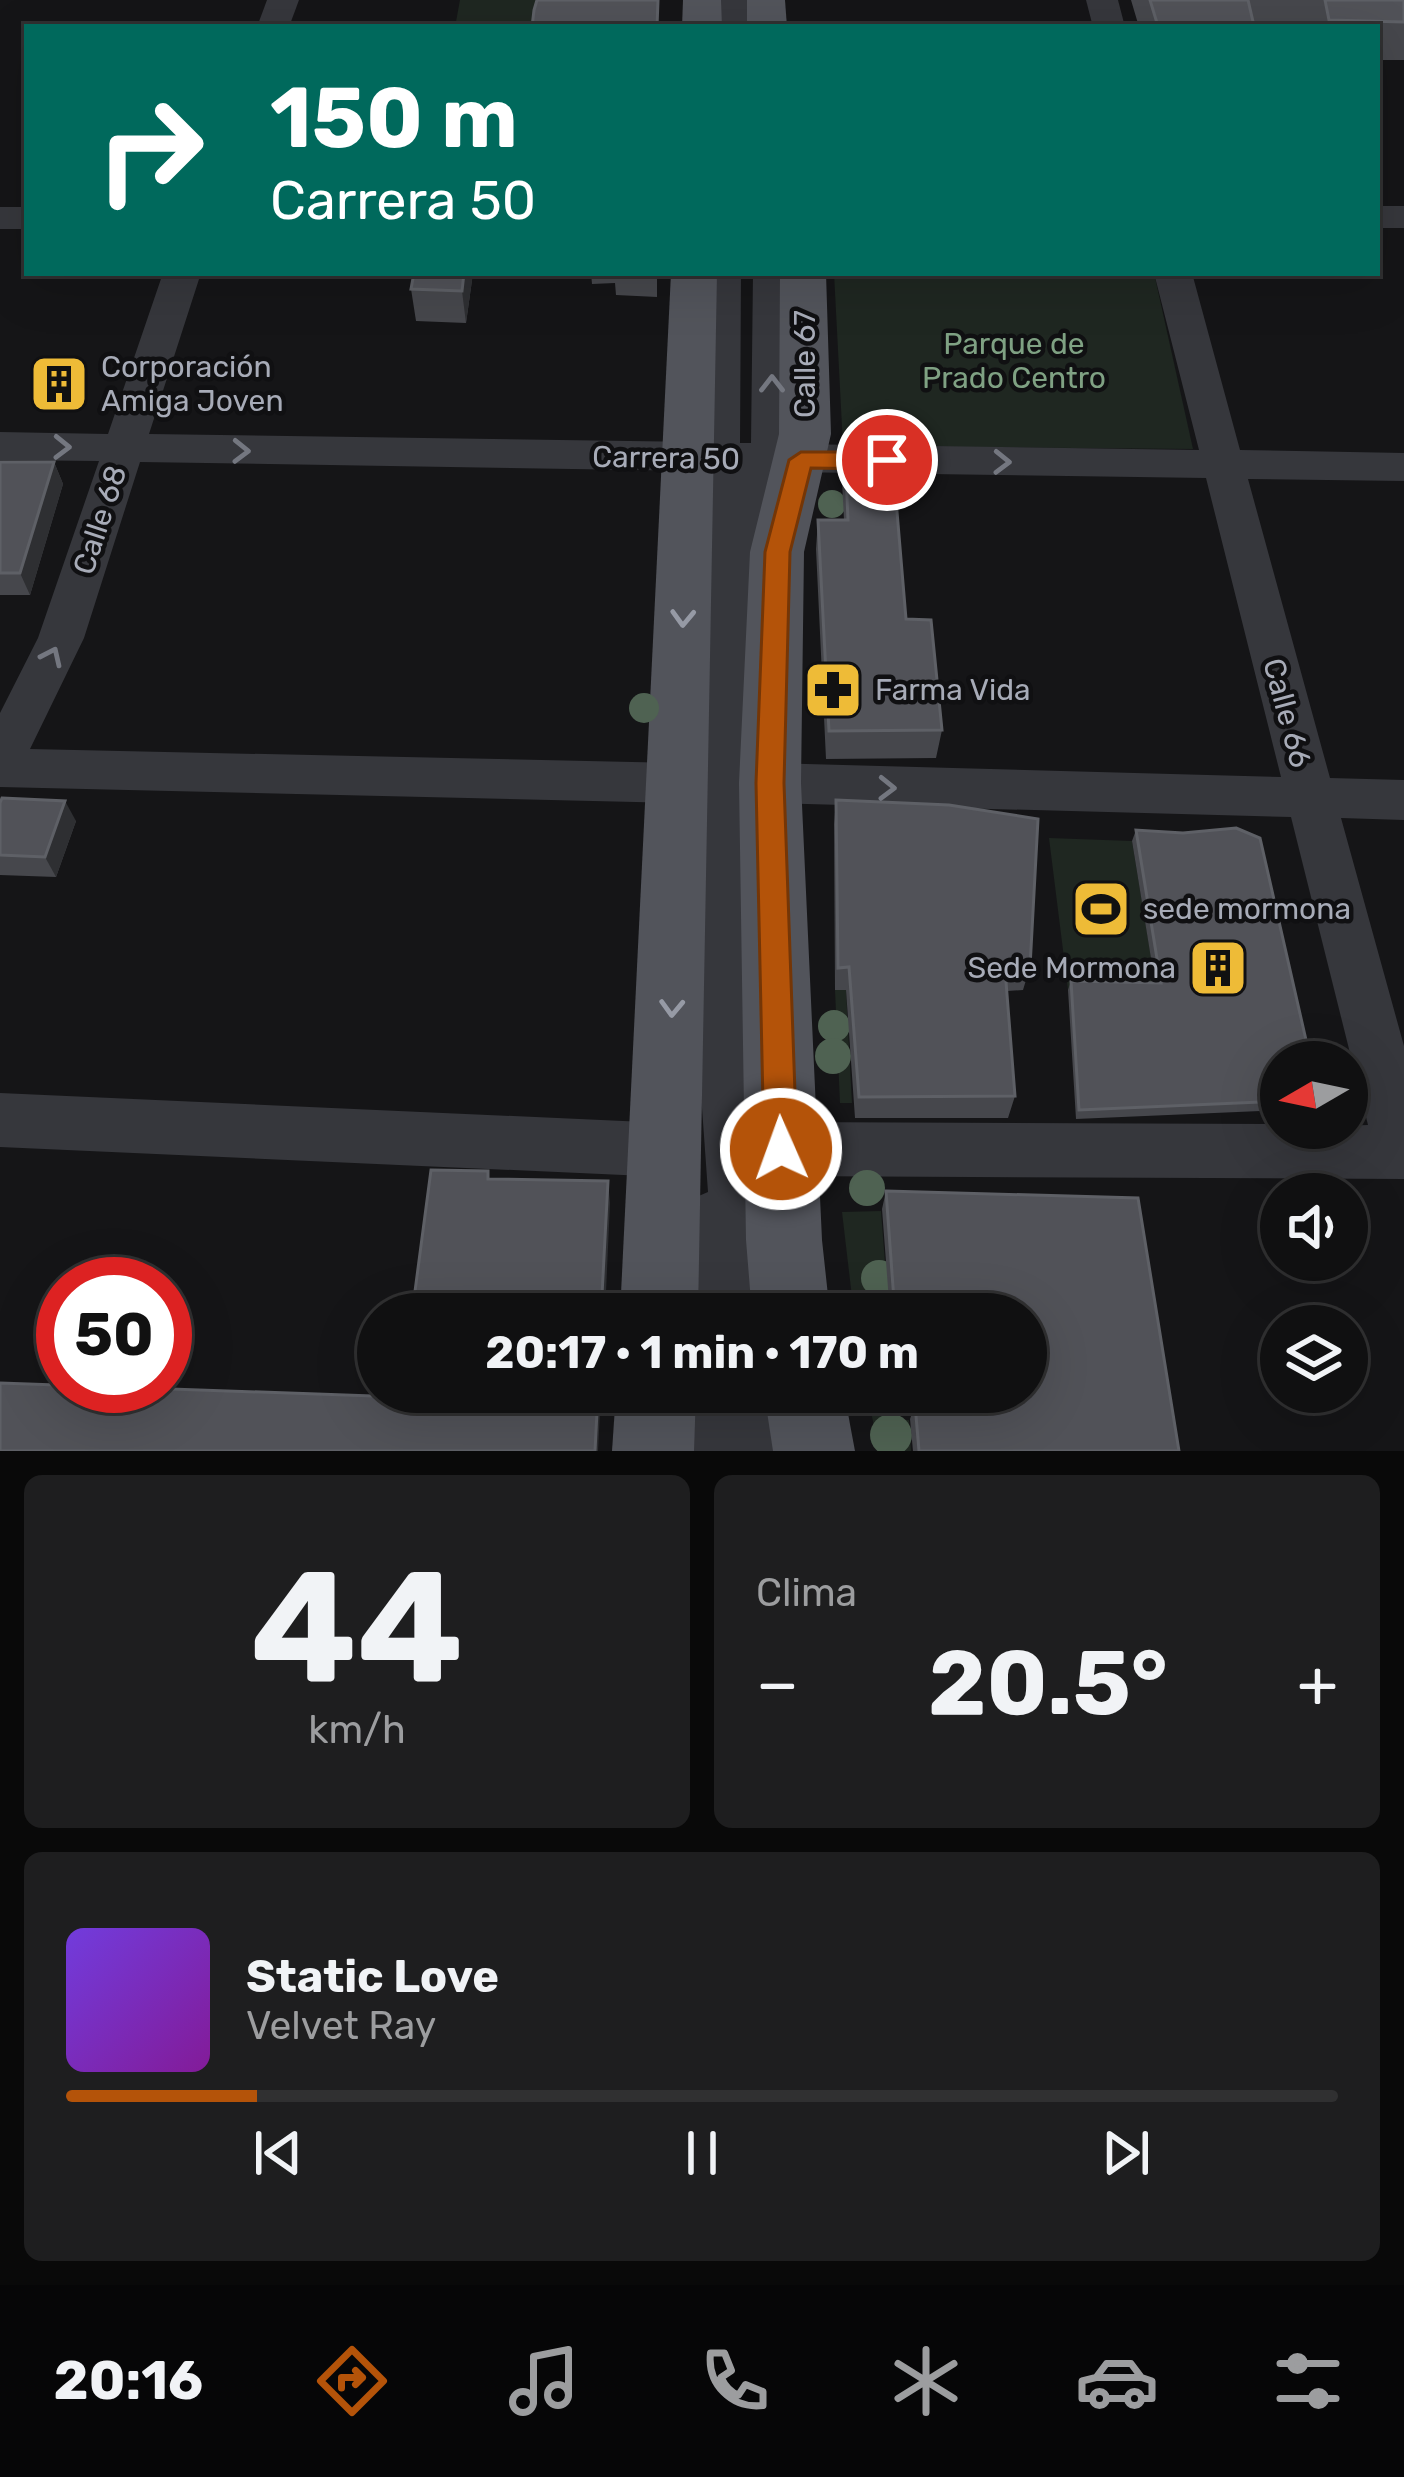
<!DOCTYPE html>
<html lang="es">
<meta charset="utf-8">
<style>
:root{--surface:#101011;--page:#1e1e1f;--text:#f1f3f6;--muted:#9c9d9f;--line:#303031;--accent:#b45309}
body{margin:0;font-family:Rubik,sans-serif;background:var(--page);color:var(--text);height:100vh;display:flex;flex-direction:column;font-size:45px;white-space:nowrap}
*{box-sizing:border-box;margin:0}
p{font-size:39px;color:var(--muted)}
.icon{flex:none;width:66px;height:66px;fill:none;stroke:currentColor;stroke-width:2;stroke-linecap:round;stroke-linejoin:round}
.map{position:relative;height:1451px;overflow:hidden}
.drawer{display:flex;flex-direction:column;gap:24px;padding:24px;background:#090909;flex:1}
.drawer>*{flex:none}
.banner{position:absolute;left:24px;top:24px;width:1356px;height:252px;border-radius:0px;box-shadow:0 12px 48px #0002,0 0 0 3px var(--line);background:#00695c;color:#fff;overflow:hidden}
.needle{width:78px;rotate:261deg}
.fabs{position:absolute;left:1260px;top:1041px;display:grid;gap:24px}
.fabs a{display:grid;place-items:center;width:108px;height:108px;border-radius:50%;background:var(--surface);box-shadow:0 12px 48px #0002,0 0 0 3px var(--line);font-size:60px}
.speed{position:absolute;left:36px;top:1257px;display:flex;gap:24px;font-size:60px;font-weight:700;text-align:center}
.speed>*{display:grid;place-content:center;width:156px;height:156px;border-radius:50%;background:var(--surface);box-shadow:0 12px 48px #0002,0 0 0 3px var(--line);line-height:1}
.speed .limit{border:18px solid #d22;background:#fff;color:#111}
.pin{position:absolute;display:grid;place-items:center;width:102px;height:102px;color:#fff;margin:-51px;border:6px solid #fff;border-radius:50%;box-shadow:0 3px 12px #0007}
.me{position:absolute;width:132px;margin:-66px;rotate:358deg;stroke-linejoin:round;filter:drop-shadow(0 0 9px #0008)}
.turn{display:flex;align-items:center;gap:42px;height:252px;padding:0 48px;font-size:54px}
.turn .icon{width:156px;height:156px;stroke-width:2.5}
.turn b{display:block;font-size:84px;line-height:102px}
.big{font-size:90px;font-weight:700;line-height:1.1}
.drawer .widget{flex:1;display:flex;flex-direction:column;justify-content:center;gap:18px;min-width:0;padding:0 42px;border-radius:18px;background:var(--page)}
.drawer .dial{align-items:center;gap:0}
.dial b{font-size:156px;line-height:1}
.song{display:flex;align-items:center;gap:36px}
.cover{width:144px;height:144px;border-radius:18px;background:linear-gradient(135deg,hsl(260 70% 55%),hsl(290 70% 35%))}
.played{height:12px;border-radius:6px;background:linear-gradient(90deg,var(--accent) 15%,var(--line) 15%)}
.keys{display:flex;justify-content:space-around;direction:ltr}
.heat{display:flex;justify-content:space-between;align-items:center;font-size:66px;direction:ltr}
.drawer .tiles{flex:1;display:grid;gap:24px;grid-template-columns:1fr 1fr}
.widget:last-child{grid-column:span 2}
.trip{position:absolute;left:357px;top:1293px;width:690px;height:120px;border-radius:60px;background:var(--surface);box-shadow:0 12px 48px #0002,0 0 0 3px var(--line);font-weight:700;line-height:120px;text-align:center}
.dock{display:flex;height:192px;justify-content:space-around;align-items:center;background:#060607;color:var(--muted)}
.dock .icon{width:84px;height:84px}
.dock .current{color:var(--accent)}
.dock b{font-size:54px;color:var(--text)}
.map>svg:first-child{display:block}
.green{fill:#1f2721}
.lines{fill:none;stroke-linecap:round;stroke-linejoin:round}
.minor{fill:#36373c;fill-rule:evenodd}
.major{fill:#52545b;fill-rule:evenodd}
.tree{fill:#4f6252}
.wall{fill:#46474c}
.shaded-wall{fill:#2e2f32}
.building{fill:#515258;stroke:#5e6066;stroke-width:3}
.oneway{stroke:#747780}
.oneway2{stroke:#969aa5}
.route{fill:#b45309;stroke:#753606;stroke-width:3}
.labels{text-anchor:middle;dominant-baseline:central;stroke-width:9;stroke-linejoin:round;paint-order:stroke}
.park-label{font-size:30px;fill:#7fa183;stroke:#101012}
.street-label{font-size:30px;fill:#a7abb7;stroke:#101012}
.poi-label{font-size:30px;fill:#a7abb7;stroke:#101012;text-anchor:start}
</style>
<div class="map">
<svg width="1404" height="1451" viewBox="0 0 1404 1451">
<rect width="100%" height="100%" fill="#151517"/>
<g class="green">
<path d="M460,0H542L540,27H455Z"/>
<path d="M834,273H1154L1193,449L843,446Z"/>
<path d="M1049,838L1132,841L1157,993L1068,990Z"/>
<path d="M835,990H846L852,1103H840Z"/>
<path d="M881,1211L889,1314H854L842,1212Z"/>
<path d="M867,1392H895L897,1421L909,1420L911,1451H879Z"/>
</g>
<g class="lines">
<g class="minor">
<path d="M267,0H299L289,27H257Z"/>
<rect x="718" y="0" width="32" height="27"/>
<path d="M1086,0H1118L1125,27H1093Z"/>
<rect x="1377" y="206" width="27" height="22"/>
<rect x="0" y="207" width="27" height="22"/>
<path d="M163,273H201L149,434L699,442L703,273H741L740,443H751L753,273H791L792,444L1199,450L1154,273H1192L1240,450L1404,453V481L1248,479L1330,778L1404,780V820L1341,818L1404,1046V1179L781,1176L765,1170L780,1314H680L685,1218L694,1198L708,1192L701,1094L706,664L700,471L140,462L84,638L30,749L678,763L695,769L703,783L695,797L678,803L0,787V713L38,638L99,461L0,460V432L108,434ZM787,472L1206,478L1281,777L770,763L754,769L749,598L761,594L767,583ZM754,797L770,803L1291,817L1368,1125L1281,1128V1124L781,1122L761,1130Z"/>
<path d="M0,1093L667,1123L687,1131L696,1150L687,1169L667,1177L0,1147Z"/>
<path d="M678,1392H793L802,1451H677Z"/>
</g>
<g class="major">
<path d="M683,0H721L722,27H682Z"/>
<path d="M747,0H785L787,27H747Z"/>
<path d="M671,273H717L698,1314H620Z"/>
<path d="M780,273H826L831,434L804,552L801,783L822,1240L830,1314H752L746,1240L739,783L750,552L779,434Z"/>
<path d="M616,1392H696L694,1451H612Z"/>
<path d="M764,1392H844L855,1451H773Z"/>
</g>
</g>
<g class="tree">
<circle cx="832" cy="504" r="14"/>
<circle cx="644" cy="708" r="15"/>
<circle cx="834" cy="1026" r="16"/>
<circle cx="833" cy="1056" r="18"/>
<circle cx="867" cy="1188" r="18"/>
<circle cx="879" cy="1278" r="18"/>
<circle cx="891" cy="1435" r="21"/>
</g>
<g class="wall">
<path d="M1131,0H1404V60H1377V27H1139Z"/>
<path d="M414,273H473L466,323L416,321L411,289Z"/>
<path d="M591,273H657V297L616,295L615,283L592,284Z"/>
<path d="M845,451L942,730L936,758L826,759L816,549L818,520H844L842,481Z"/>
<path d="M0,462H54L63,484L30,595H0Z"/>
<path d="M836,800L1030,967L1023,990L1007,991L1015,1096L1008,1118H855L846,990H835L834,824Z"/>
<path d="M0,803L76,821L56,877L0,875Z"/>
<path d="M1136,830L1281,1062V1110L1076,1119L1068,990L1071,981L1155,983L1132,841Z"/>
<path d="M886,1191L1138,1198L1179,1451H913L910,1419L915,1404L1013,1403L1012,1392H1026V1314H890L882,1209Z"/>
</g>
<g class="shaded-wall">
<path d="M464,273H473L466,323L462,291Z"/>
<path d="M54,462L63,484L30,595L20,573Z"/>
<path d="M65,801L76,821L56,877L45,857Z"/>
<path d="M608,1181L610,1203L605,1314H601Z"/>
<path d="M598,1392H601L598,1451H595Z"/>
</g>
<g class="building">
<path d="M537,0H658L657,27H532L534,10Z"/>
<path d="M1150,0H1248L1254,26L1157,23Z"/>
<path d="M1325,0H1404V22L1329,20Z"/>
<path d="M414,273H464L462,291L411,289Z"/>
<path d="M845,451L892,452L906,619L931,620L942,730L829,731L818,520H848Z"/>
<path d="M0,462H54L20,573H0Z"/>
<path d="M2,798L65,801L45,857L0,855V803Z"/>
<path d="M836,800L949,805L1038,819L1030,967L1005,969L1015,1096L859,1097L849,967L838,968Z"/>
<path d="M1236,828L1260,838L1311,1062H1281V1101L1079,1110L1071,981L1161,983L1136,830L1183,833Z"/>
<path d="M431,1170L488,1171V1179L608,1181L601,1314H412Z"/>
<path d="M886,1191L1138,1198L1179,1451H919L915,1404L1022,1403L1021,1392H1026V1314H895Z"/>
<path d="M0,1383L401,1397L402,1392H598L595,1451H0Z"/>
</g>
<defs><path id="oneway-chevron" d="M-2-3.5L2.5 0L-2 3.5" fill="none" stroke-width="1.6" stroke-linecap="round" stroke-linejoin="round" transform="scale(3)"/></defs>
<g class="oneway">
<use href="#oneway-chevron" transform="translate(772 384) rotate(-90)"/>
<use href="#oneway-chevron" transform="translate(62 447) rotate(1)"/>
<use href="#oneway-chevron" transform="translate(241 451) rotate(1)"/>
<use href="#oneway-chevron" transform="translate(1002 462) rotate(1)"/>
<use href="#oneway-chevron" transform="translate(52 656) rotate(-65)"/>
<use href="#oneway-chevron" transform="translate(887 788) rotate(1)"/>
</g>
<g class="oneway2">
<use href="#oneway-chevron" transform="translate(683 618) rotate(92)"/>
<use href="#oneway-chevron" transform="translate(672 1008) rotate(92)"/>
</g>
<path class="route" d="M801,452H887L899,460L887,469L811,468L790,552L784,783L797,1149L793,1160L781,1164L769,1160L764,1149L756,783L765,552L789,460Z"/>
<defs>
<symbol id="building-square" viewBox="-11 -11 22 22"><rect x="-9" y="-9" width="18" height="18" rx="4" fill="#eebb37" stroke="#101012"/><path d="M-4-6H4V6H1V3H-1V6H-4ZM-2.5-4.3h1.7v1.8h-1.7ZM.8-4.3h1.7v1.8H.8ZM-2.5-1h1.7V.8h-1.7ZM.8-1h1.7V.8H.8Z" fill="#111"/></symbol>
<symbol id="pharmacy-square" viewBox="-11 -11 22 22"><rect x="-9" y="-9" width="18" height="18" rx="4" fill="#eebb37" stroke="#101012"/><path d="M-2-6h4v4h4v4h-4v4h-4v-4h-4v-4h4Z" fill="#111"/></symbol>
<symbol id="stadium-square" viewBox="-11 -11 22 22"><rect x="-9" y="-9" width="18" height="18" rx="4" fill="#eebb37" stroke="#101012"/><path d="M0-5a6.5 5 0 1 0 0 10a6.5 5 0 1 0 0-10ZM-3.5-1.8h7v3.6h-7Z" fill="#111"/></symbol>
</defs>
<g fill-rule="evenodd">
<use href="#building-square" x="26" y="351" width="66" height="66"/>
<use href="#pharmacy-square" x="800" y="657" width="66" height="66"/>
<use href="#stadium-square" x="1068" y="876" width="66" height="66"/>
<use href="#building-square" x="1185" y="935" width="66" height="66"/>
</g>
<g class="labels">
<g class="park-label">
<text x="1014" y="344">Parque de<tspan x="1014" dy="34">Prado Centro</tspan></text>
</g>
<g class="street-label">
<text transform="translate(805 364) rotate(-90)">Calle 67</text>
<text transform="translate(666 458) rotate(1)">Carrera 50</text>
<text transform="translate(100 520) rotate(-72)">Calle 68</text>
<text transform="translate(1287 713) rotate(75)">Calle 66</text>
</g>
<g class="poi-label">
<text x="101" y="367">Corporación<tspan x="101" dy="34">Amiga Joven</tspan></text>
<text x="875" y="690">Farma Vida</text>
<text x="1143" y="909">sede mormona</text>
<text x="1176" y="968" text-anchor="end">Sede Mormona</text>
</g>
</g>
</svg>
<div class="fabs">
<a><svg class="needle" viewBox="-14 -14 28 28"><path d="M0-13l5 13h-10z" fill="#e53935"/><path d="M0 13l5-13h-10z" fill="#9c9d9f"/></svg></a>
<a><svg class="icon" aria-label="sound" viewBox="0 0 24 24"><path d="M4 9h4l5-4v14l-5-4H4zM17 9q2 3 0 6"/></svg></a>
<a><svg class="icon" aria-label="layers" viewBox="0 0 24 24"><path d="M12 4l9 5-9 5-9-5zM3 14l9 5 9-5"/></svg></a>
</div>
<div class="speed"><div class="limit">50</div></div>
<div class="pin" style="left:887px;top:460px;background:#d93025"><svg class="icon" aria-label="arrive" viewBox="0 0 24 24"><path d="M6 21V4h12l-3 4 3 4H6"/></svg></div>
<svg class="me" style="left:781px;top:1149px" viewBox="-20 -20 40 40"><circle r="17" fill="#b45309" stroke="#fff" stroke-width="3"/><path d="M0-11L8 9 0 5-8 9z" fill="#fff"/></svg>
<div class="trip">20:17 · 1 min · 170 m</div>
<div class="banner">
<div class="turn"><svg class="icon" aria-label="right" viewBox="0 0 24 24"><path d="M7 20v-9h11M14 6l5 5-5 5"/></svg><div><b>150 m</b>Carrera 50</div></div>
</div>
</div>
<section class="drawer">
<div class="tiles">
<div class="widget dial"><b>44</b><p>km/h</p></div>
<div class="widget"><p>Clima</p>
<div class="heat"><a>−</a><b class="big">20.5°</b><a>+</a></div>
</div>
<div class="widget">
<div class="song"><i class="cover"></i><div><b>Static Love</b><p>Velvet Ray</p></div></div>
<div class="played"></div>
<div class="keys"><svg class="icon" aria-label="previous" viewBox="0 0 24 24"><path d="M18 5L8 12l10 7zM5 5v14"/></svg><svg class="icon" aria-label="pause" viewBox="0 0 24 24"><path d="M8 5v14M16 5v14"/></svg><svg class="icon" aria-label="next" viewBox="0 0 24 24"><path d="M6 5l10 7-10 7zM19 5v14"/></svg></div>
</div>
</div>
</section>
<nav class="dock">
<b>20:16</b>
<svg class="icon current" aria-label="directions" viewBox="0 0 24 24"><path d="M12 3l9 9-9 9-9-9zM9 14v-3h6M13 9l2 2-2 2"/></svg>
<svg class="icon" aria-label="music" viewBox="0 0 24 24"><path d="M9 18V5l10-2v13"/><circle cx="6" cy="18" r="3"/><circle cx="16" cy="16" r="3"/></svg>
<svg class="icon" aria-label="phone" viewBox="0 0 24 24"><path d="M5 4h4l2 5-3 2q2 4 5 5l2-3 5 2v4C11 20 4 13 5 4z"/></svg>
<svg class="icon" aria-label="climate" viewBox="0 0 24 24"><path d="M12 3v18M4 7l16 10M4 17L20 7"/></svg>
<svg class="icon" aria-label="car" viewBox="0 0 24 24"><path d="M5 17H2v-5l4-1 3-4h7l3 4 3 1v5h-3M9 17h6M6 11h13"/><circle cx="7" cy="17" r="2"/><circle cx="17" cy="17" r="2"/></svg>
<svg class="icon" aria-label="filters" viewBox="0 0 24 24"><path d="M4 7h16M4 17h16"/><circle cx="9" cy="7" r="2"/><circle cx="15" cy="17" r="2"/></svg>
</nav>
